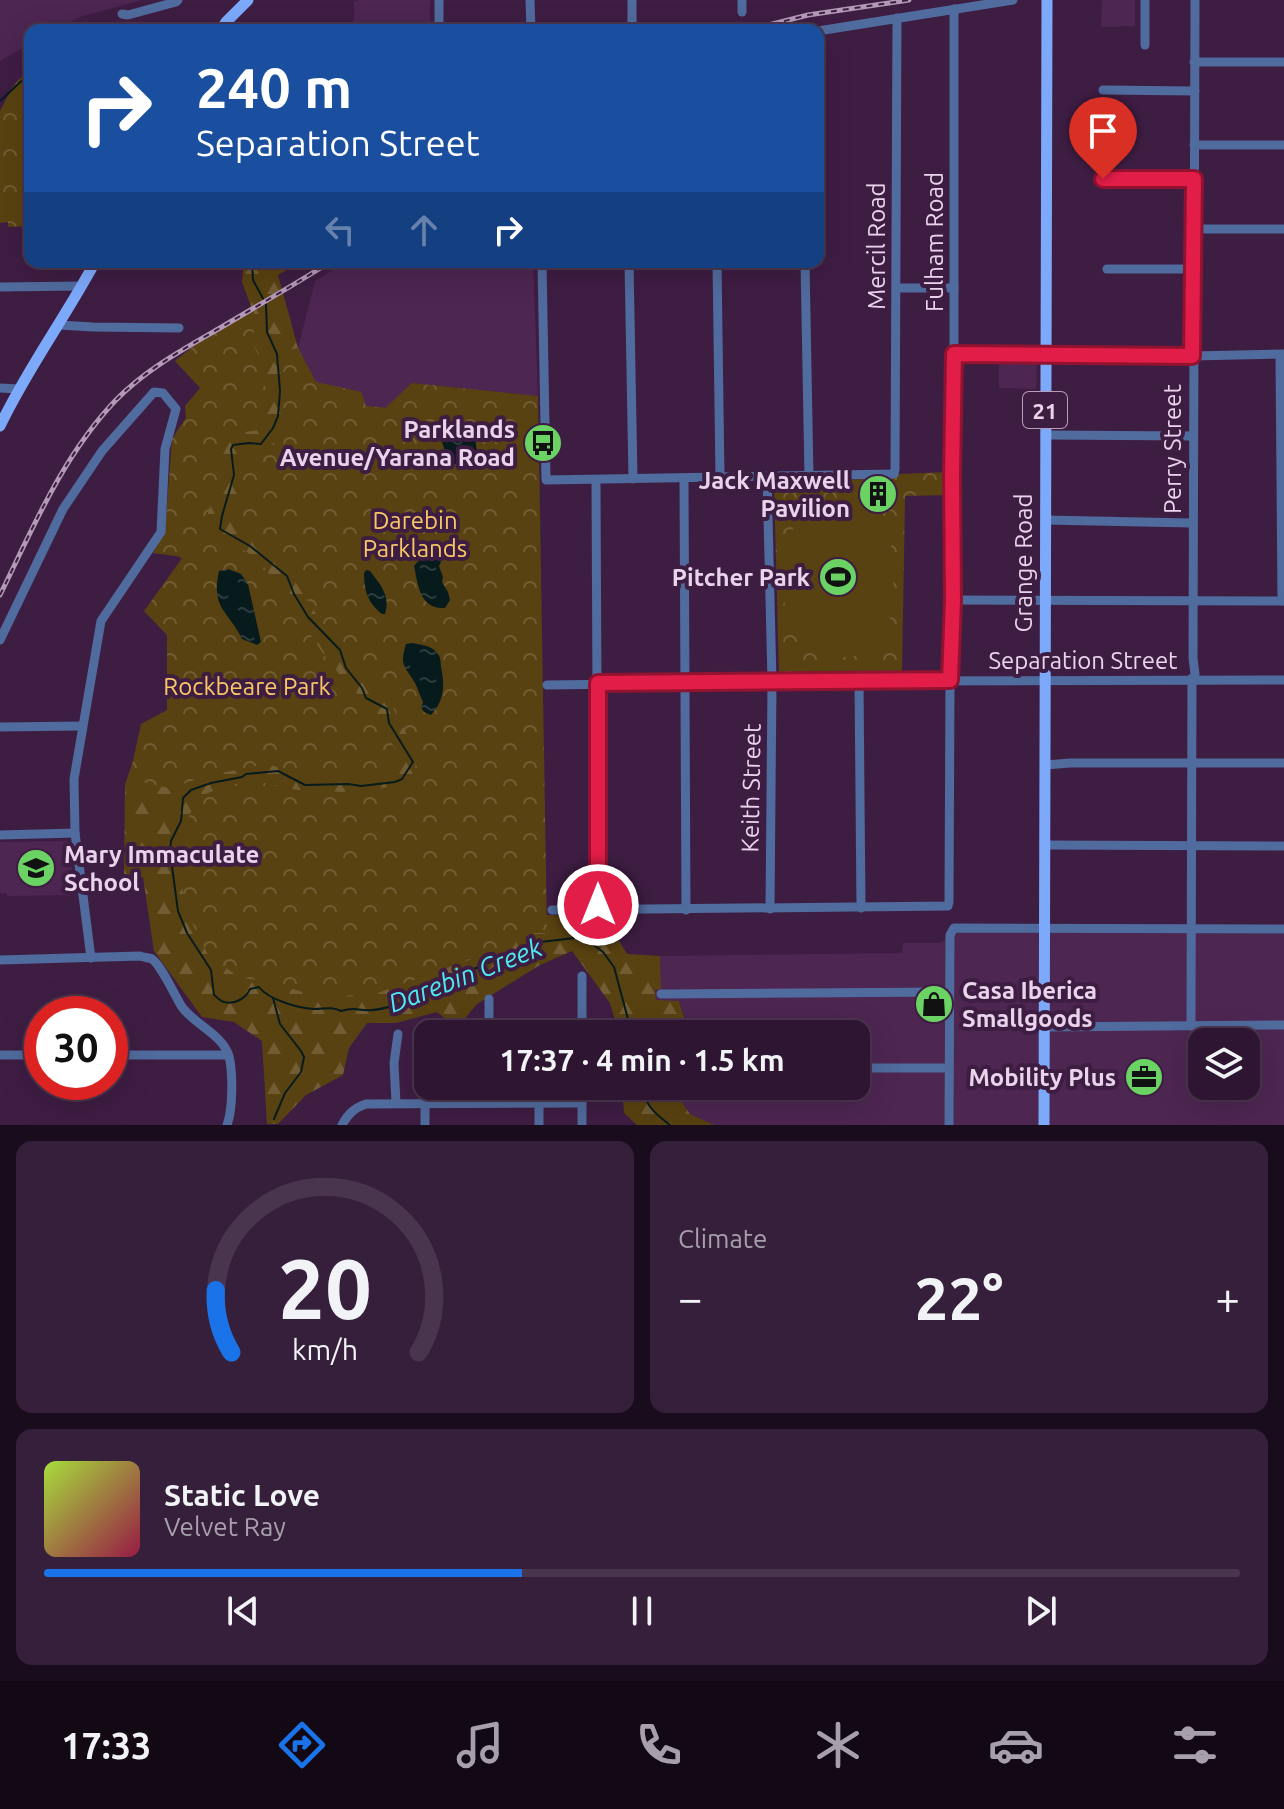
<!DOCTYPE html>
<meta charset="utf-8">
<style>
:root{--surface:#2e1632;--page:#361f3a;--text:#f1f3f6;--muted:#a79fac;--line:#49354d;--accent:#1a73e8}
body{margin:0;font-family:Ubuntu,sans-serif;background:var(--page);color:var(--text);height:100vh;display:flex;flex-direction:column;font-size:30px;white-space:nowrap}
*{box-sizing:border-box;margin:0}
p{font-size:26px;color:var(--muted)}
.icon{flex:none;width:44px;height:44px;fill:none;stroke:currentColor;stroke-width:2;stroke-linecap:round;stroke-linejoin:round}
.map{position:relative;height:1125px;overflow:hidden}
.details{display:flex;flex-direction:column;gap:16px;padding:16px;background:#190c1c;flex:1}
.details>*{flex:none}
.top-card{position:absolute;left:24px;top:24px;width:800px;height:244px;border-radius:16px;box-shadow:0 8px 32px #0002,0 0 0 2px var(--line);background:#1a4fa0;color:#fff;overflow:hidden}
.fabs{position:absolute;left:1188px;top:1028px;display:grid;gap:16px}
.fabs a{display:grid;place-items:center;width:72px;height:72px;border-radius:16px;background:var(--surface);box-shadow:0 8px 32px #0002,0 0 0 2px var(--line);font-size:40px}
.speed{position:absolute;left:24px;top:996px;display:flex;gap:16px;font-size:40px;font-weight:700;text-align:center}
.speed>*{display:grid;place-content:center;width:104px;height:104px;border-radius:50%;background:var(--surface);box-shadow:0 8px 32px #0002,0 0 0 2px var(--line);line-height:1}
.speed .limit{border:12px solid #d22;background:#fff;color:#111}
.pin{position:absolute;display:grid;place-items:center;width:68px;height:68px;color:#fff;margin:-82px -34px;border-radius:50% 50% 50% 0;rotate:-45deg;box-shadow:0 0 8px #0007}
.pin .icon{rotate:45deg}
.me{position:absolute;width:88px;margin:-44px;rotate:0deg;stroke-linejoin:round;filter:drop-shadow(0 0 6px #0008)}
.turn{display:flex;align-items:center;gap:28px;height:168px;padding:0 40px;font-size:36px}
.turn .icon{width:104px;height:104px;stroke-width:2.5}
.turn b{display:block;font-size:56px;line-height:68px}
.lanes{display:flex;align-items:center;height:76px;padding:0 40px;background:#0003;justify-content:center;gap:40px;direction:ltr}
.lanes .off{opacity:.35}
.big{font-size:60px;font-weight:600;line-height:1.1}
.details .card{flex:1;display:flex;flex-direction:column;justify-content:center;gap:12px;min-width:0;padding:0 28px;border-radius:16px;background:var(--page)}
.details .dial{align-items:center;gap:0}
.dial svg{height:208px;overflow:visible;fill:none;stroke:var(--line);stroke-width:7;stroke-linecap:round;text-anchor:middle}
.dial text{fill:var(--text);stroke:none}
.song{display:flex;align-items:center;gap:24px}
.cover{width:96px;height:96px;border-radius:12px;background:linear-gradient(135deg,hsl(80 70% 55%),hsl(340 70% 35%))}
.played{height:8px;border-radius:4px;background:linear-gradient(90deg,var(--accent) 40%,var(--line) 40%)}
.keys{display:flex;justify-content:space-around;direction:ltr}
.heat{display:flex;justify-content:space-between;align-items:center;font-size:44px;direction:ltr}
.details .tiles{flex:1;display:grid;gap:16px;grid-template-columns:1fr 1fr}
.card:last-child{grid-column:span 2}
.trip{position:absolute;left:414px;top:1020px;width:456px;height:80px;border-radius:16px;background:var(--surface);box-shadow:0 8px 32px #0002,0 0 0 2px var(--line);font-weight:600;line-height:80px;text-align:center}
.dock{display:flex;height:128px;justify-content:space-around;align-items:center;background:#120914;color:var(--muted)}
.dock .icon{width:56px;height:56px}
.dock .on{color:var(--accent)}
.dock b{font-size:36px;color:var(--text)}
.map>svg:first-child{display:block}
.built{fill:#4d2651;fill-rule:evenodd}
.forest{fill:url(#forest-firs)}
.park{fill:url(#park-crowns)}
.garden{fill:#594211}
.water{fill:url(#water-ripples)}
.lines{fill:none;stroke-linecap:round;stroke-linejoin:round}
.stream{stroke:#071b1d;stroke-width:2}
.minor{stroke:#506b9d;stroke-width:9}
.major{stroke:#7da9fb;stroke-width:11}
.rail-casing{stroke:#b39ab7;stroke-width:5}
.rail{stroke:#3e1d43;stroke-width:2;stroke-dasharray:6;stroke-linecap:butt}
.route-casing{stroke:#92132f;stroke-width:20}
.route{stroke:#e11d48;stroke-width:14}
.labels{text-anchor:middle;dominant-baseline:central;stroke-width:8;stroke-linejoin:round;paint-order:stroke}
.shield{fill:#3e1d43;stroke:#b69db9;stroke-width:2}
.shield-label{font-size:22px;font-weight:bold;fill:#e9d4ec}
.street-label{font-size:24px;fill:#e9d4ec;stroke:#3e1d43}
.poi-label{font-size:24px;font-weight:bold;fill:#e9d4ec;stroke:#3e1d43;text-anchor:end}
.park-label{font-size:24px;fill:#f9c766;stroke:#3e1d43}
.water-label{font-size:26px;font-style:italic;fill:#4eebf6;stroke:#3e1d43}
</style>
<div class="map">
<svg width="1284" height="1125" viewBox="0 0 1284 1125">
<defs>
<pattern id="forest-firs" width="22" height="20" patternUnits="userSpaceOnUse" patternTransform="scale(2)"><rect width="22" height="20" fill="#594211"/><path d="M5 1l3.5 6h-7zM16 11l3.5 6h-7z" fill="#715c34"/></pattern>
<pattern id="park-crowns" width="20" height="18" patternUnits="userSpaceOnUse" patternTransform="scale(2)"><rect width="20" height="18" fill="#594211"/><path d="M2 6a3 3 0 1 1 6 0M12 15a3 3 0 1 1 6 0" fill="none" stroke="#715c34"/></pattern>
<pattern id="water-ripples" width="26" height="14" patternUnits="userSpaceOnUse" patternTransform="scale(2)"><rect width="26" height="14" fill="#071b1d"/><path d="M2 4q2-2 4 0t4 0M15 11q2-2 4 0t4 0" fill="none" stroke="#2b3b3e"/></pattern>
</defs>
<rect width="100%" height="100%" fill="#3e1d43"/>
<g class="built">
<path d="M0,0H142L80,17L56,30H30V44L0,61Z"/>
<path d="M359,0H430V30H354V2Z"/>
<path d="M1102,0H1135V26L1101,27Z"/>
<path d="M346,262H533L538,396L412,383L385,408L365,406L361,392L315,382L298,348L315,281Z"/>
<path d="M999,358H1037L1036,389L999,388Z"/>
<path d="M68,841L76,895L7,896L6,893H0V842Z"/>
<path d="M959,932L1284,934V1125H714L690,1114L672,1090V1086H856V1034H691L679,1001H656L655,989H661L660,956L902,953L903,943H940ZM1202,1042H1246V1086H1202Z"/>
</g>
<g class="forest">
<path d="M244,262H300L278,275L298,348L316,382L361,392L365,406L385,408L412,383L544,915L604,916L627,954L660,956L661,989L655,990L656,1000L679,1001L685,1020L691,1034H619L610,1003L572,951L540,965L477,1004L457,1028L437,1012L396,1023H367L349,1048L343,1075L306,1095L278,1124H267L262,1041L234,1022L202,1017L154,951L143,877L124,882L125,785L144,727L170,711L183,560L168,547L176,433L205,389L178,364L253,312L242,282Z"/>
<path d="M622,1086H672L673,1090L690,1114L714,1125H637L624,1113Z"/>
</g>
<g class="park">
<path d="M30,71V226L8,227V222L0,223V111L12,88L18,80Z"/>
<path d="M254,311V346L262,363L267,401L257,430C246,433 236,431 224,435L220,445L218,481L205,523L224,540L258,558L331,665L365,702L400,756L399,764L389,773L345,777L308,776L267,764L216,774L169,788L129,779L141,724L167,710V635L144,611L183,557L153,553L165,531L172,439L186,418L185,406L200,388L175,361L206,336Z"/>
<path d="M298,348L315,382L361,392L366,406L386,408L412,383L538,396L547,933H535L469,960L369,996L319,997L266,981L240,978L208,955L186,911L179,868L189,816L198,797L228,785L256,781L298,790L343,792L397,786L415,773L416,752L389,700L342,653L271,545L234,527V508L242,480L238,452L260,453L276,443L283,407L280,352Z"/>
<path d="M948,472V495L905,496L902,672L779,674L774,483L894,478L899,474Z"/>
</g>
<path class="garden" d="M844,496C859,502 874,508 884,522C896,542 896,608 887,630C881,644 864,655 849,657C843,657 837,655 831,654C824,652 814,650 808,646C778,628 778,562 791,533C800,511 823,502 844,496Z"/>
<g class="water">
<path d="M467,431L475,437L477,452L467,464H454L445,451L441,439L448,432Z"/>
<path d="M429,554L438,558L441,562L439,566L443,577L442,582L448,592L450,600L445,608C420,610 418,585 414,566L423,556Z"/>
<path d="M228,569L241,574L248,584L261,642L257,645L242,639C227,609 211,609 219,571Z"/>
<path d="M366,570L370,571C380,584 391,596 385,614H382C368,603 364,591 364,573Z"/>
<path d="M412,643C421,645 431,645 437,653C442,658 440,664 442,672C445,687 443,703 431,715L424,712L421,707L423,702C420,696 418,689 415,683C405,666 399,666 406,644Z"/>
</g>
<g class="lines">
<g class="stream">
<path d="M0,101L30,73"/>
<path d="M252,262L253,280L266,304L267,332L277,354L280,391L278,416L273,428L261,444L249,443L233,445L231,449L234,475L222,516L220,529L250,546L287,576L294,594L308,617L340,650L346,668L362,688L366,698L387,709L389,723L413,762L402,779L395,782L361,786L348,784L305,785L278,771L246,774L242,777L211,783L191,790L183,798L181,821L171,841L170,852L178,911L187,933L211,970L214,995C217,997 220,1001 224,1002C235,1005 246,998 250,989L259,987C269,1000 298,1008 314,1009C325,1009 331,1006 341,1011C355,1007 353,1010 365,1010C376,1011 386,1008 396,1005C423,997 445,979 472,974L474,969L532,943L583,937L603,952L614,967L632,1034"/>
<path d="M273,998L280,1024L301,1051L304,1057L301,1072L285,1093L274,1119"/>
<path d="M641,1086C647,1107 653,1112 670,1125"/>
</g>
<g class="minor">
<path d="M439,0V30"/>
<path d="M530,0L531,30"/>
<path d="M742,12V0"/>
<path d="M122,14L128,15L176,2L178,0"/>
<path d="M632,30V0"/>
<path d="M818,31L1013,0"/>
<path d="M1145,45V0"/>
<path d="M1194,62H1284"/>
<path d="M1103,90L1195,91"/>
<path d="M1194,145H1284"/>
<path d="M1103,179H1194"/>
<path d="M1194,229H1284"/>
<path d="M542,262L546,480L894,474L895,469L897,18"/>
<path d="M629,262L633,479"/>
<path d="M717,262L720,477"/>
<path d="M805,262L809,476"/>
<path d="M1107,269H1193"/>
<path d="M0,287L82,286"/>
<path d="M896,288H954"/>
<path d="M59,325L93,327L179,328"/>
<path d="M954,354L1192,356L1284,354"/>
<path d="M1280,355L1282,601"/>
<path d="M0,388L19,389"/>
<path d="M1045,435L1193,436"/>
<path d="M767,476L772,681L770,909"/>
<path d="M684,478L686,910"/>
<path d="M596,480L598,910"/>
<path d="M1045,520L1192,523"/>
<path d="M953,600L1284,601"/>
<path d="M0,640L63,509L102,451L154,392L163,393L176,409L165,449L161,532L101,621L74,779L75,833L91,958"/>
<path d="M859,681L861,908"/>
<path d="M1193,681L1195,674L1193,658L1195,0"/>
<path d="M547,685L859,681L1284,680"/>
<path d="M0,727L82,726"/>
<path d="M1045,765L1070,763H1284"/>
<path d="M0,835L75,833"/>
<path d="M1044,845L1284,846"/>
<path d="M552,910L948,906L949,902L950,680L953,600L952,476L954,354V9"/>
<path d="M0,960L140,956C142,957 150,958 152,959C161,965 175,996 182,1007C195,1025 222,1034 229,1056C233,1073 233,1109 227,1125"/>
<path d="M661,994L949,992"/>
<path d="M1191,1026L1192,678"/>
<path d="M1044,1027L1284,1025"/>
<path d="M489,1034V999"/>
<path d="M582,1034V976"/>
<path d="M0,1055H42"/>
<path d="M110,1055H228"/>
<path d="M856,1068H949"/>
<path d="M582,1086V1125"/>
<path d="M396,1103L394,1063L398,1034"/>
<path d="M488,1103V1086"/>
<path d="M342,1125C348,1114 354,1108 366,1104L581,1103"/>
<path d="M425,1125V1103"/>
<path d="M539,1125V1103"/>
<path d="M949,1125L950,935L954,928L1284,929"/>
</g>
<g class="major">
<path d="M221,30L226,22L248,0"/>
<path d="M0,426C27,369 65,318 95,262"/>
<path d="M1044,1125L1047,0"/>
</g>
<defs>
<g id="rail">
<path d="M749,30L808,15L909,0"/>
<path d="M0,595C33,528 62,457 115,401C145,370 182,350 220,328C257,306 294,285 330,262"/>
</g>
</defs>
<use href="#rail" class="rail-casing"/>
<use href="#rail" class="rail"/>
</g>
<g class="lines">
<defs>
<path id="route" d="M598,905V683L950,680L953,600L952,476L954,354L1192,356L1194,179H1103"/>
</defs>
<use href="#route" class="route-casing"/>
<use href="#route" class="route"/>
</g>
<defs>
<symbol id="bus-disc" viewBox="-11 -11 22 22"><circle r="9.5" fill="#6bd363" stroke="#3e1d43"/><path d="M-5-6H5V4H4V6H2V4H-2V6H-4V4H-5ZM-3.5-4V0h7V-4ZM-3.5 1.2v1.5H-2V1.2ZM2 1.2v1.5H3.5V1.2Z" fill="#111"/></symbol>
<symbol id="building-disc" viewBox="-11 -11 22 22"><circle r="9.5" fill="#6bd363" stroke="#3e1d43"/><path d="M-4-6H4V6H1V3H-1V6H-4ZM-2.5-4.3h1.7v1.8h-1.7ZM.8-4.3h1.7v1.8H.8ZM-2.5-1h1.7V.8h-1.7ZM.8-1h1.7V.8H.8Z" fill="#111"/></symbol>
<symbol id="stadium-disc" viewBox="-11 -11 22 22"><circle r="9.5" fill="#6bd363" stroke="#3e1d43"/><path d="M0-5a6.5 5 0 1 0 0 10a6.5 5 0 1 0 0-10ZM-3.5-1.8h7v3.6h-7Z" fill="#111"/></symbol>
<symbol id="school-disc" viewBox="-11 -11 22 22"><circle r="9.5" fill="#6bd363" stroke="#3e1d43"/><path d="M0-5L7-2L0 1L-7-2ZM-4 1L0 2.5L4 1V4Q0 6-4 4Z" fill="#111"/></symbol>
<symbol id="shop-disc" viewBox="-11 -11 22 22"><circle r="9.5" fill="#6bd363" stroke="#3e1d43"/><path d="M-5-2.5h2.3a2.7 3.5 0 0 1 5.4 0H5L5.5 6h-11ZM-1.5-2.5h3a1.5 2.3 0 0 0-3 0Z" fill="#111"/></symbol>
<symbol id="office-disc" viewBox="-11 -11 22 22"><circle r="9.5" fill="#6bd363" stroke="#3e1d43"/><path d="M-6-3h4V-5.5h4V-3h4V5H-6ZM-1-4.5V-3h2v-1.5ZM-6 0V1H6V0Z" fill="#111"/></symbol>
</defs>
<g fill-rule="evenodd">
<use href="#bus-disc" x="521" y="421" width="44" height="44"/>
<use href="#building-disc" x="856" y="472" width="44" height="44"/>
<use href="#stadium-disc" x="816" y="555" width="44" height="44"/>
<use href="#school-disc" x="14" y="846" width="44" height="44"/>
<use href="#shop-disc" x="912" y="982" width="44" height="44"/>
<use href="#office-disc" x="1122" y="1055" width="44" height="44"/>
</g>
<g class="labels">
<rect class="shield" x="1023" y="392" width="44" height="36" rx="6"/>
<g class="shield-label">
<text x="1045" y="410">21</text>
</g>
<g class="street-label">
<text transform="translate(934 242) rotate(-90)">Fulham Road</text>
<text transform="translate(876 246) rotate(-90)">Mercil Road</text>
<text transform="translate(1172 449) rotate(-90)">Perry Street</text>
<text transform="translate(1023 563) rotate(-90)">Grange Road</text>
<text x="1083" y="660">Separation Street</text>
<text transform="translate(751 788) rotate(-89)">Keith Street</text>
</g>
<g class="poi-label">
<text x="515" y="429">Parklands<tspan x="515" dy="28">Avenue/Yarana Road</tspan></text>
<text x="850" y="480">Jack Maxwell<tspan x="850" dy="28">Pavilion</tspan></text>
<text x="810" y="577">Pitcher Park</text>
<text x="64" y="854" text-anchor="start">Mary Immaculate<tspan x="64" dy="28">School</tspan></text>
<text x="962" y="990" text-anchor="start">Casa Iberica<tspan x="962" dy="28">Smallgoods</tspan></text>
<text x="1116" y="1077">Mobility Plus</text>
</g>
<g class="park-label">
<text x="415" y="520">Darebin<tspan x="415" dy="28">Parklands</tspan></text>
<text x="247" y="686">Rockbeare Park</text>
</g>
<g class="water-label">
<text transform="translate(465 975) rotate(-21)">Darebin Creek</text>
</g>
</g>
</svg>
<div class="fabs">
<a><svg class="icon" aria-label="layers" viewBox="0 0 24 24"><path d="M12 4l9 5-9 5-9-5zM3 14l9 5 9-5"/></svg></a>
</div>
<div class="speed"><div class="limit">30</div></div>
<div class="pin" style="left:1103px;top:179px;background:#d93025"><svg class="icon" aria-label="arrive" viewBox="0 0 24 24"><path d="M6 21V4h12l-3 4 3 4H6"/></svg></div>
<svg class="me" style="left:598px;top:905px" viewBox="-20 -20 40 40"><circle r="17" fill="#e11d48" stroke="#fff" stroke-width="3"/><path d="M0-11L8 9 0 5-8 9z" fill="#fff"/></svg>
<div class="trip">17:37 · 4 min · 1.5 km</div>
<div class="top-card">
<div class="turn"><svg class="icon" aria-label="right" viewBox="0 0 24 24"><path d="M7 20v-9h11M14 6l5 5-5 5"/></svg><div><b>240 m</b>Separation Street</div></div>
<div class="lanes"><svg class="icon off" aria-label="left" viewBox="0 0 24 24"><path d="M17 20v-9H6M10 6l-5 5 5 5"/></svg><svg class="icon off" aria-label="ahead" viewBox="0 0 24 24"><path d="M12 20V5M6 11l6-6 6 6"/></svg><svg class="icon" aria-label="right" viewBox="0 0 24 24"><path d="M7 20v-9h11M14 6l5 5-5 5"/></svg></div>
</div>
</div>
<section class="details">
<div class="tiles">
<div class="card dial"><svg viewBox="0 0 100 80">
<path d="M14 69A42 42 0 1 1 86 69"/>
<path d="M14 69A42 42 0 0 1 8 45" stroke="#1a73e8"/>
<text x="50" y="56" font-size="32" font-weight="700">20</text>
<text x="50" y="72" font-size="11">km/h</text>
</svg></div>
<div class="card"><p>Climate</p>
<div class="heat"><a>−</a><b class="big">22°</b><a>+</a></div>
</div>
<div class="card">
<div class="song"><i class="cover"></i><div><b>Static Love</b><p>Velvet Ray</p></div></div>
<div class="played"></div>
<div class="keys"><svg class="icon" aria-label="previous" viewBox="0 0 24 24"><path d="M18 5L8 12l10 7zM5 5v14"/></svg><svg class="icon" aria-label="pause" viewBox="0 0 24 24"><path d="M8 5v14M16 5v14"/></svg><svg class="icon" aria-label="next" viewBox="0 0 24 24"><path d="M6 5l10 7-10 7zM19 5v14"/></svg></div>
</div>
</div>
</section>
<nav class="dock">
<b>17:33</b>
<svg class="icon on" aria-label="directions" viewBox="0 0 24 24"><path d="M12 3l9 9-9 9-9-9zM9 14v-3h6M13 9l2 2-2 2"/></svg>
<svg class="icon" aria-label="music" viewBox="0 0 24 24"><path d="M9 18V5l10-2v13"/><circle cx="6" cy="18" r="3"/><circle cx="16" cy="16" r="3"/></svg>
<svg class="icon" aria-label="phone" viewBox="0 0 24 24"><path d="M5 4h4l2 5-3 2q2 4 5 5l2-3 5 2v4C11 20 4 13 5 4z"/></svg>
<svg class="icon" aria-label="climate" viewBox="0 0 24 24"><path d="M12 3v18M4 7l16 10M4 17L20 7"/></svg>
<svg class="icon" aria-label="car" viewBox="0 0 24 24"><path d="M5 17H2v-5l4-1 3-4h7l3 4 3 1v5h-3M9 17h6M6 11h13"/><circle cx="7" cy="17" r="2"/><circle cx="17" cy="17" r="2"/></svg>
<svg class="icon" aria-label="filters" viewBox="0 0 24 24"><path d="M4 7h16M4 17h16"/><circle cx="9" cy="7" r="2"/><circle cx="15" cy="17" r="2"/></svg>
</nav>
